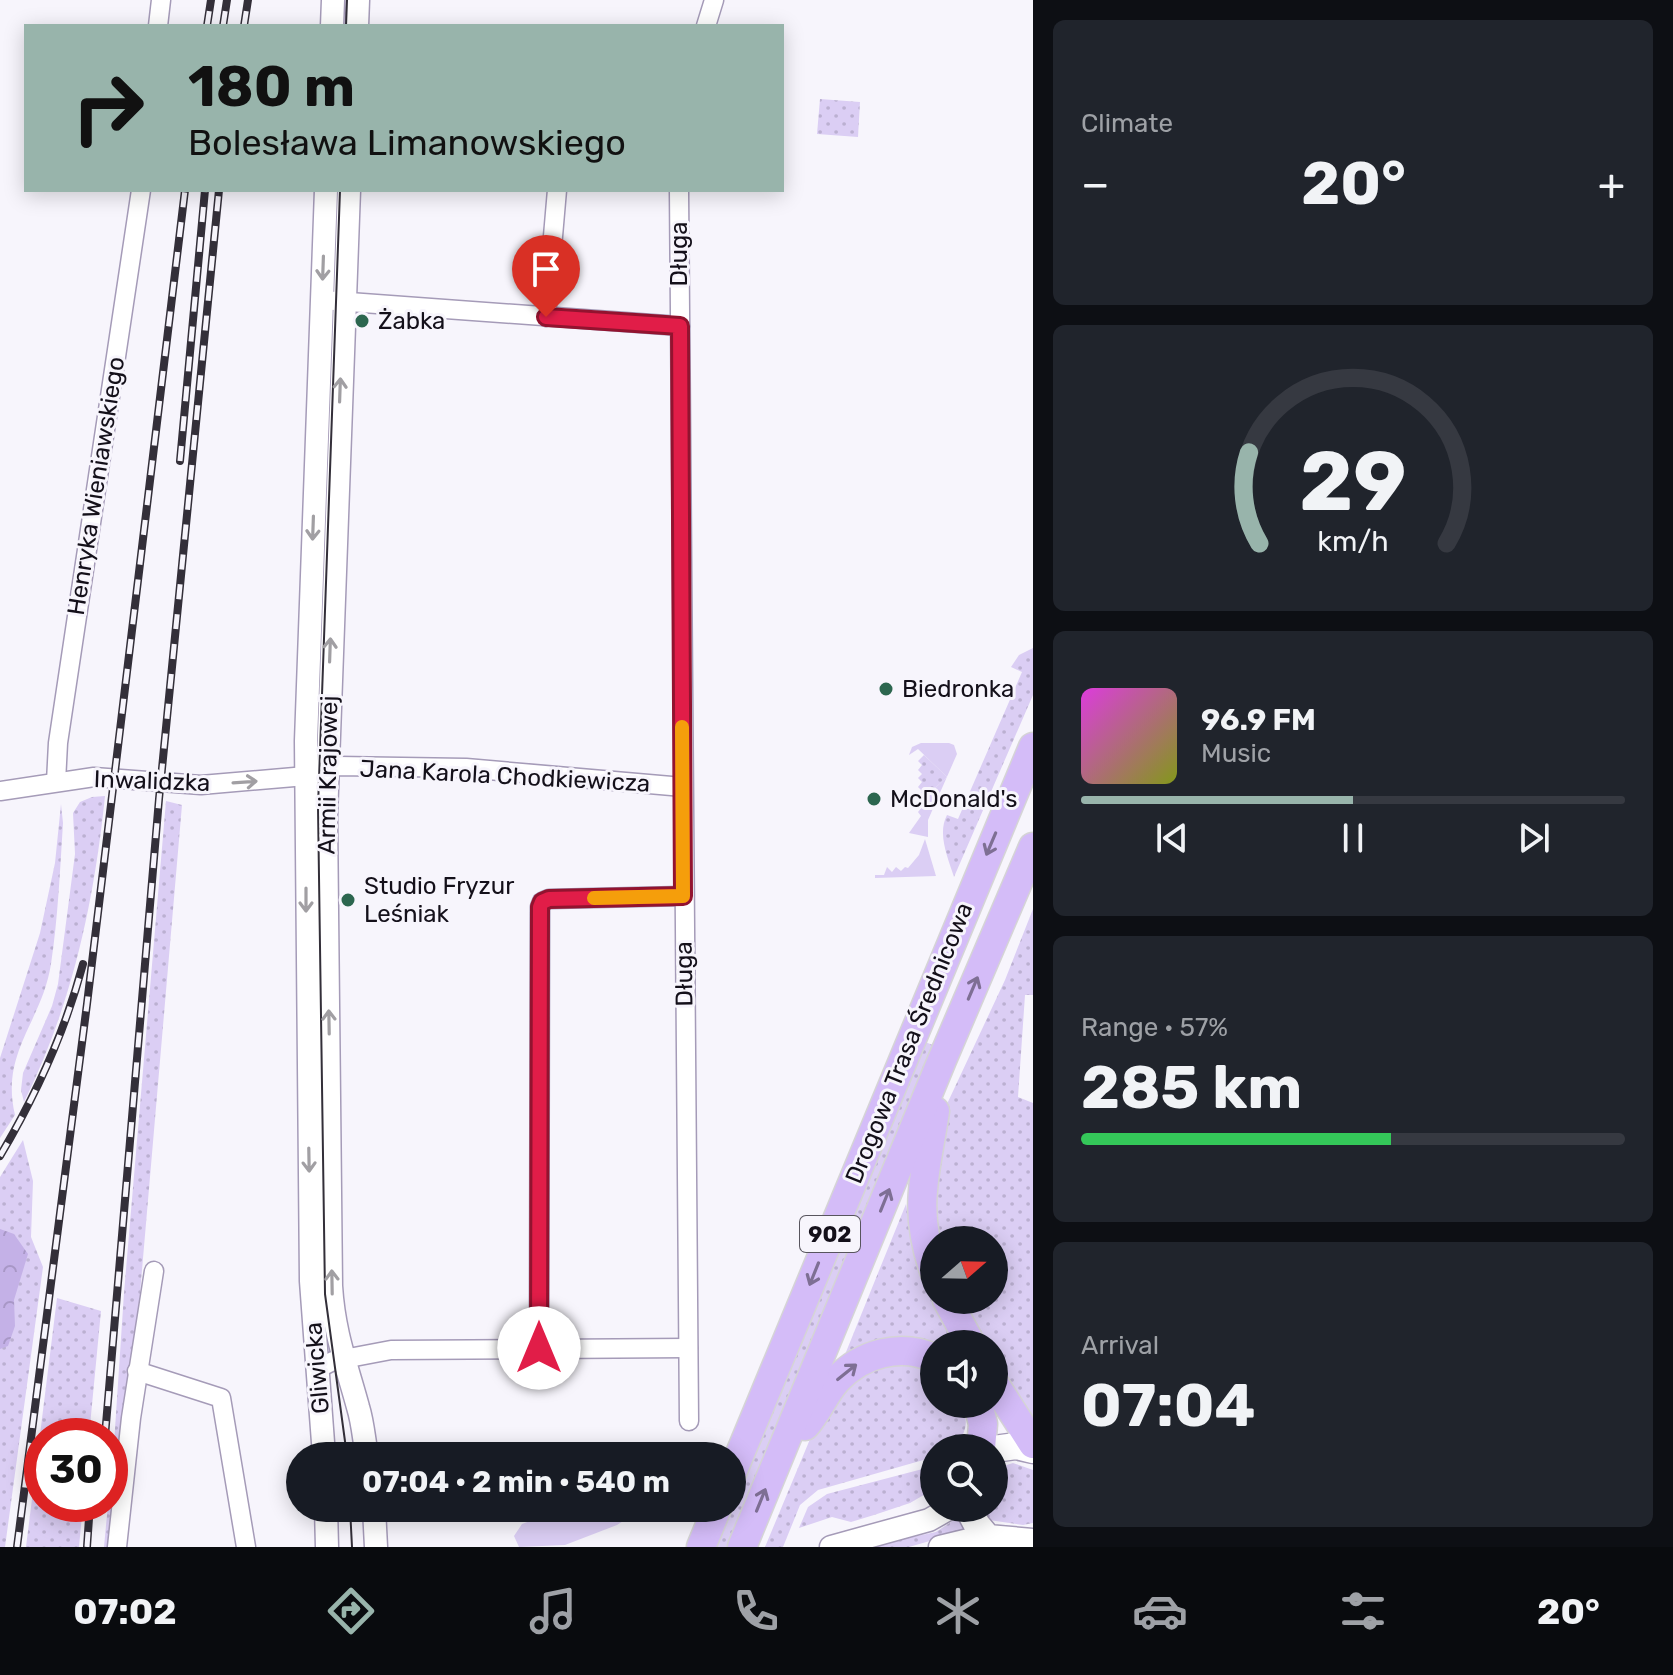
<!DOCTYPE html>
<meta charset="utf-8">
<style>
:root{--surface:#171b24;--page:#20242c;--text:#f1f3f6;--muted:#9ea1a6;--line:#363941;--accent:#98b4ab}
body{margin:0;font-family:Rubik,sans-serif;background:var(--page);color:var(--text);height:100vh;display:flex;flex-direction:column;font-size:30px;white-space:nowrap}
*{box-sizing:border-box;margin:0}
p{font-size:26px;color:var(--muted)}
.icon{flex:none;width:44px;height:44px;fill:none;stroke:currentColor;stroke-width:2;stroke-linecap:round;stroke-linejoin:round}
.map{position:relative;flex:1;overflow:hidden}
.sheet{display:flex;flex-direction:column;gap:20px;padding:20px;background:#0d0f14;width:640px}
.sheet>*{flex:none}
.top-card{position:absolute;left:24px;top:24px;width:760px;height:168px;border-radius:0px;box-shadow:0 4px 20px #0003;background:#98b4ab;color:#111;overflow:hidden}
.needle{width:52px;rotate:70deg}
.buttons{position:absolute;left:920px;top:1226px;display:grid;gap:16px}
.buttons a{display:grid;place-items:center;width:88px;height:88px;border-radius:50%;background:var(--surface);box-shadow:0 4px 20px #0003;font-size:40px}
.speed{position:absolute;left:24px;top:1418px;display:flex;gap:16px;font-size:40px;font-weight:700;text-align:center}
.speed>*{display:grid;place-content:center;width:104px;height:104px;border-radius:50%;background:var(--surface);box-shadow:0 4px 20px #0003;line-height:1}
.speed .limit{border:12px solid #d22;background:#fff;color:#111}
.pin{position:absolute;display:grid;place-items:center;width:68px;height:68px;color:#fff;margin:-82px -34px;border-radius:50% 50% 50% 0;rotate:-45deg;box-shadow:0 0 8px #0007}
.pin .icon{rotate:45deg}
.me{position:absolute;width:88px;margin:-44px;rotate:0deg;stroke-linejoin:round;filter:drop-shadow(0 0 6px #0008)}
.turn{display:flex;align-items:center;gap:28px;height:168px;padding:0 32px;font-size:36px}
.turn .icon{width:104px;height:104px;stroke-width:2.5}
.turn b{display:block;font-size:56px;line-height:68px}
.big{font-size:60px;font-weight:700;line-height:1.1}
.sheet .widget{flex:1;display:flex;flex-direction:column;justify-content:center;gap:12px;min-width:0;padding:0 28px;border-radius:12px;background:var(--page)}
.sheet .dial{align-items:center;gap:0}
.dial svg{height:208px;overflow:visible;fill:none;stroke:var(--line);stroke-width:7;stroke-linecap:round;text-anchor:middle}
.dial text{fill:var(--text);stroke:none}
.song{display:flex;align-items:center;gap:24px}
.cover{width:96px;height:96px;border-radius:12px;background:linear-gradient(135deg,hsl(300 70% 55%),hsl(70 70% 35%))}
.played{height:8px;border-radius:4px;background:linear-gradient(90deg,var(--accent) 50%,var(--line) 50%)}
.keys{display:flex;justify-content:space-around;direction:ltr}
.heat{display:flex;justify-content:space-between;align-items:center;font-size:44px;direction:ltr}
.charge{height:12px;border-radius:6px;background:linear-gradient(90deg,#34c759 57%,var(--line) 0)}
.trip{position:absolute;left:286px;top:1442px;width:460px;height:80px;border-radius:40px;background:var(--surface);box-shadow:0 4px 20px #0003;font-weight:700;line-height:80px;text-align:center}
.tab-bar{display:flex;height:128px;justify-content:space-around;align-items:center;background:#090b0e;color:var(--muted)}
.tab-bar .icon{width:56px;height:56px}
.tab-bar .selected{color:var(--accent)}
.tab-bar b{font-size:36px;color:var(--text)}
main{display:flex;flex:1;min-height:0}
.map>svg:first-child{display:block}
.grass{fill:url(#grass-dots)}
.forest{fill:url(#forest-crowns)}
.garden{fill:#dbcef4}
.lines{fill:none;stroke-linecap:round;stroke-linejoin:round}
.minor-casing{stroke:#a59bb8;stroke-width:21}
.tertiary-casing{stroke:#a59bb8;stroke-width:25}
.secondary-casing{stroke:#a59bb8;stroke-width:29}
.primary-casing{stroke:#d5d4d6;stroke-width:31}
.minor{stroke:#fff;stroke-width:18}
.tertiary{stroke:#fff;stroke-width:22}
.secondary{stroke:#fff;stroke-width:26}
.primary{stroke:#d4bcf8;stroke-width:28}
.tram{stroke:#332f39;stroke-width:2}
.rail-casing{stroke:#332f39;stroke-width:8}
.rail{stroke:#f7f5fc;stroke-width:5;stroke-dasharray:15;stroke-linecap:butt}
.oneway{stroke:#a19fa3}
.oneway2{stroke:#7e6f94}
.route-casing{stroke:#92132f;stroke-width:20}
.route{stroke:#e11d48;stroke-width:14}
.slow{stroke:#f59e0b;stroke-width:14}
.poi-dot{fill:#2c664f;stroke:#f7f5fc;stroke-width:3}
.labels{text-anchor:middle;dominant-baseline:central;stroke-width:6;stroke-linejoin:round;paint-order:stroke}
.shield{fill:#f7f5fc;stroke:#58555e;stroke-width:2}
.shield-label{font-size:22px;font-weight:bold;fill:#14101a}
.street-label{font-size:24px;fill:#14101a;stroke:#f7f5fc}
.poi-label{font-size:24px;fill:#14101a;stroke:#f7f5fc;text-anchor:start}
</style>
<main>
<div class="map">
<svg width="1033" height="1547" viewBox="0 0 1033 1547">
<defs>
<pattern id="grass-dots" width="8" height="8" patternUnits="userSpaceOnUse" patternTransform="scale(2)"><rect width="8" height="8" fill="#dbcef4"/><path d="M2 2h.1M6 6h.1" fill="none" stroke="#bbb0d1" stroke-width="1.8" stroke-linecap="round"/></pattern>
<pattern id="forest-crowns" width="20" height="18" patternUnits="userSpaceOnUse" patternTransform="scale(2)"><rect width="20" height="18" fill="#c4b1e7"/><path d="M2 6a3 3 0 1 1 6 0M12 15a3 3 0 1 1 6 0" fill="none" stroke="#a897c6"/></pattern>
</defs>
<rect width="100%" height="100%" fill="#f7f5fc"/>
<g class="grass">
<path d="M820,99L860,102L858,137L817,134Z"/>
<path d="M1033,648V695L954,877C948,858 937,834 947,815L958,819L1022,672L1011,667L1019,655Z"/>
<path d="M924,755L947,777L922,800L918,795L922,791L918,787L922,782L918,778L922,774L918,770L922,765L918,761Z"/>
<path d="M105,796C94,903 72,1005 24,1102L21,1090L23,1073L52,1006L58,984L75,854L73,813L80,802L92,797Z"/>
<path d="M166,801L182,805L134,1363L112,1547H104L108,1504H110L124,1293Z"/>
<path d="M61,804L63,823C60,870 58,918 51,964C42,1022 0,1052 15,1115L0,1138V1058L40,933L55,863Z"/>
<path d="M1033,909V995H1025L1018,1097L1033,1103V1417L994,1373V1344H977L952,1300H994V1240H934L937,1136L947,1104L1005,980Z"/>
<path d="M925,1042L933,1045L727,1547H717Z"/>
<path d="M23,1140L33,1181L31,1237L43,1267L5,1547H0V1177Z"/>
<path d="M906,1204L917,1263L928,1290L957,1344H934L844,1357Z"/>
<path d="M57,1298L101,1311L89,1436H42V1504H83L79,1547H26Z"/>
<path d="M878,1361L934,1368V1404H969L973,1413L965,1416C968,1428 962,1437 955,1448H934V1457L818,1490L800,1505L783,1547H765L823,1408Z"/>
<path d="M1013,1463L1033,1470V1523L1023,1525L989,1520L981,1508H994V1469Z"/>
<path d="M934,1466V1489L910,1503L874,1515L851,1522L832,1517L799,1528L808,1507L827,1494Z"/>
<path d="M960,1516L968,1530L909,1547H865L936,1532Z"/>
</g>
<path class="forest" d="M0,1229L14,1234L28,1254L14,1300L15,1326L8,1346L0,1349Z"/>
<g class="garden">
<path d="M921,743H949L954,745L957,754L928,820V837L909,833L921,816L918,812L922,807L918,804L947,777L918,749L909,755L912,747Z"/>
<path d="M925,839L936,876L875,878V875H884L887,867L892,872L896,867L901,871L905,867L908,868L919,855Z"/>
<path d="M564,1508H625L626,1519L617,1525L565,1545L519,1547L514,1536L522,1524Z"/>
</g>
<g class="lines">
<defs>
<g id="minor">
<path d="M158,26L161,0"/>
<path d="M706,26L714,0"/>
<path d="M679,190L689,1421"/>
<path d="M322,300L680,326"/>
<path d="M546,317L557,190"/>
<path d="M327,769L338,766L466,768L683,787"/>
<path d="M56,782L58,743L141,190"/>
<path d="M0,791L94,777L201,785L306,776"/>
<path d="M539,1348L540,907L542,902L549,899L683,896"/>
<path d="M317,1369L333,1361L391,1350L688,1348"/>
<path d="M137,1371L221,1398L246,1547"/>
<path d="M117,1547L131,1418L154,1271"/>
</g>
<g id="tertiary">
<path d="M332,26L333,0"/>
<path d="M357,26L358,0"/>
<path d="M349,190L326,817L331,1286C334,1333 346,1363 358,1407C363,1423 364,1440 367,1456"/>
<path d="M324,1456L311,1281L306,741L326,190"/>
<path d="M326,1508L327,1547"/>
<path d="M374,1508L376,1547"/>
<path d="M831,1547L929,1520L950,1508"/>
<path d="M940,1547L973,1539L988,1538"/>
</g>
<g id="secondary">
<path d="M994,1449L1016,1446L1033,1450"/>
<path d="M968,1508L977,1525L988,1538L1033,1542"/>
</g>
<g id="primary">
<path d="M934,1271C912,1207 926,1173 935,1111"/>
<path d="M947,1300L971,1344"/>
<path d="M994,1383L1033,1444"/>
<path d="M978,1404L983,1424L981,1448"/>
<path d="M805,1426C818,1412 824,1394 837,1380C862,1353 901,1343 934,1358"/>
<path d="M732,1473L1033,747"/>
<path d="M701,1547L717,1508"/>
<path d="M742,1547L942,1060L1033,847"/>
</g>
</defs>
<use href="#minor" class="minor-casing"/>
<use href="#tertiary" class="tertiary-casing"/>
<use href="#secondary" class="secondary-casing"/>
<use href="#primary" class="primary-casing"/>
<use href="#minor" class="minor"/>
<use href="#tertiary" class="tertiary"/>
<use href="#secondary" class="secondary"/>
<use href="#primary" class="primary"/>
<g class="tram">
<path d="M346,26L347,0"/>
<path d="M340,190L318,807L325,1294L347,1456"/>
<path d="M350,1508L352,1547"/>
</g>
<defs>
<g id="rail">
<path d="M207,26L211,0"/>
<path d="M223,26L227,0"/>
<path d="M244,26L248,0"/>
<path d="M180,461L205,190"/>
<path d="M0,1156C36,1095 65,1032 83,964"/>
<path d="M105,1436L159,799L219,190"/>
<path d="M17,1547L87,1004L185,190"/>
<path d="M87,1547L90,1504"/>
</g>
</defs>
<use href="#rail" class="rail-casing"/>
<use href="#rail" class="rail"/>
</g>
<defs><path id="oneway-shaft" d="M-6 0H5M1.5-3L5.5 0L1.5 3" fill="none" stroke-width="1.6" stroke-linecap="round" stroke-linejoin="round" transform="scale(2)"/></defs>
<g class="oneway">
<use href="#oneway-shaft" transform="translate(323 268) rotate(92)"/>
<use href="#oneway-shaft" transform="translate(340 390) rotate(-88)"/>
<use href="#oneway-shaft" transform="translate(313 528) rotate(92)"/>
<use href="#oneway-shaft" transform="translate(330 650) rotate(-88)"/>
<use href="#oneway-shaft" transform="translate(245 782) rotate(-4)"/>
<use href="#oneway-shaft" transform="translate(306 900) rotate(90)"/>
<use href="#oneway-shaft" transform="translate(329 1022) rotate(-91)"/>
<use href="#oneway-shaft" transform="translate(309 1160) rotate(89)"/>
<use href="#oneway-shaft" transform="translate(332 1282) rotate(-91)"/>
</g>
<g class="oneway2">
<use href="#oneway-shaft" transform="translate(991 844) rotate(113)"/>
<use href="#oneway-shaft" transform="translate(973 988) rotate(-67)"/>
<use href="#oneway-shaft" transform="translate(885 1200) rotate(-68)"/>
<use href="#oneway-shaft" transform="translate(814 1274) rotate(112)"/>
<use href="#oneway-shaft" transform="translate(847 1372) rotate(-39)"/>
<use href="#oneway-shaft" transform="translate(761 1500) rotate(-68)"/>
</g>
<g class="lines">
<defs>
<path id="route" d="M539,1348L540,907L542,902L549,899L683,896L680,326L546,317"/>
</defs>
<use href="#route" class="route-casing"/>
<use href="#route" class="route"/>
<path class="slow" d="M594,898L683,896L682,727"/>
</g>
<g class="poi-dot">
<circle cx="362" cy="321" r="8"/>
<circle cx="886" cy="689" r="8"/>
<circle cx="874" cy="799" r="8"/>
<circle cx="348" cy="900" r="8"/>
</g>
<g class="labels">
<rect class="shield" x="800" y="1216" width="60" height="36" rx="6"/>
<g class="shield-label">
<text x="830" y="1234">902</text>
</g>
<g class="street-label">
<text transform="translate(679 254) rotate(-90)">Długa</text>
<text transform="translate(96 486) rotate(-81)">Henryka Wieniawskiego</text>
<text transform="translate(328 775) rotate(-89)">Armii Krajowej</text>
<text transform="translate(505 776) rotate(3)">Jana Karola Chodkiewicza</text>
<text transform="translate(152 781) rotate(2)">Inwalidzka</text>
<text transform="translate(684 974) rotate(-91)">Długa</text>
<text transform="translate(909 1043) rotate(-68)">Drogowa Trasa Średnicowa</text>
<text transform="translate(317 1368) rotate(-95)">Gliwicka</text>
</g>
<g class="poi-label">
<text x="378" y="321">Żabka</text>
<text x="902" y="689">Biedronka</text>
<text x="890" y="799">McDonald's</text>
<text x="364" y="886">Studio Fryzur<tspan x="364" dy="28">Leśniak</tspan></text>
</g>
</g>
</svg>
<div class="buttons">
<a><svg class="needle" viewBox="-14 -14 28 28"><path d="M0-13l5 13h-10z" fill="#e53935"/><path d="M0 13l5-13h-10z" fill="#9ea1a6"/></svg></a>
<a><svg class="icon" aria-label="sound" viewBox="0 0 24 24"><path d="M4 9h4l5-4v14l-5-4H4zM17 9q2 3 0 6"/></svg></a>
<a><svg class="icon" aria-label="search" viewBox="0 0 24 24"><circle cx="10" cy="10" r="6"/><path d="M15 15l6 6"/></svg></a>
</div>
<div class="speed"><div class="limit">30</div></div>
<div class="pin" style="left:546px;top:317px;background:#d93025"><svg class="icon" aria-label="arrive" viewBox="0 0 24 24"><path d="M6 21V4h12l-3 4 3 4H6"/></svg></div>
<svg class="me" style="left:539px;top:1348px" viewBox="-20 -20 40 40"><circle r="19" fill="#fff"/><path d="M0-13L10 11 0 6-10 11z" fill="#e11d48"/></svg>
<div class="trip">07:04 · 2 min · 540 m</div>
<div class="top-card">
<div class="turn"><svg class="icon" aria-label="right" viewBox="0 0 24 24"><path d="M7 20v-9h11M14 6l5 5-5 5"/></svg><div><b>180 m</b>Bolesława Limanowskiego</div></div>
</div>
</div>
<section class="sheet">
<div class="widget"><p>Climate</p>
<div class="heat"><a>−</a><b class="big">20°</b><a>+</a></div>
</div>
<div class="widget dial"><svg viewBox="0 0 100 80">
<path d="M14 69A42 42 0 1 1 86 69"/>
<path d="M14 69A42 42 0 0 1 10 34" stroke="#98b4ab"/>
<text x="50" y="56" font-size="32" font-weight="700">29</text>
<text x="50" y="72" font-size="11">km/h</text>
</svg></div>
<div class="widget">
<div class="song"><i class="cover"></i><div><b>96.9 FM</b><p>Music</p></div></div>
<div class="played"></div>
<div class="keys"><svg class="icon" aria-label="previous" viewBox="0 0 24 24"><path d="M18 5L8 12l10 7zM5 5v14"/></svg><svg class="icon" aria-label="pause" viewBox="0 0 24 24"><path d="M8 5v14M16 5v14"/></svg><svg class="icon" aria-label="next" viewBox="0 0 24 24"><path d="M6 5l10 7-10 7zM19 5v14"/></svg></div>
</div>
<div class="widget"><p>Range · 57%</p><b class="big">285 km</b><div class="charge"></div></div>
<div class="widget"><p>Arrival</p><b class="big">07:04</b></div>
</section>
</main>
<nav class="tab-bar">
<b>07:02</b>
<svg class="icon selected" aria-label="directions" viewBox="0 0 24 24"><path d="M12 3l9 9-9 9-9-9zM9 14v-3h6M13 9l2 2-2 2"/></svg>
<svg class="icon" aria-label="music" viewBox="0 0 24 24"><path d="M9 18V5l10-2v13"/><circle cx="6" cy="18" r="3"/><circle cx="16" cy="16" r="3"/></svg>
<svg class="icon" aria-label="phone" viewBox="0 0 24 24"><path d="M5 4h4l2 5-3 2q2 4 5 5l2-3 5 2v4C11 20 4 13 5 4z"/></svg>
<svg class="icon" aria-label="climate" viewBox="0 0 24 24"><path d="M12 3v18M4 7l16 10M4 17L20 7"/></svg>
<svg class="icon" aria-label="car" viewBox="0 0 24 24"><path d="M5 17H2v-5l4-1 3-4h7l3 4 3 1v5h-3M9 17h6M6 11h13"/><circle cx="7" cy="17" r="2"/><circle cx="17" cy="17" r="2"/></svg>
<svg class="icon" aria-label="filters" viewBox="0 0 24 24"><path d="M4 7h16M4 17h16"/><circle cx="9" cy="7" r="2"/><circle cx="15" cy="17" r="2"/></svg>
<b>20°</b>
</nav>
